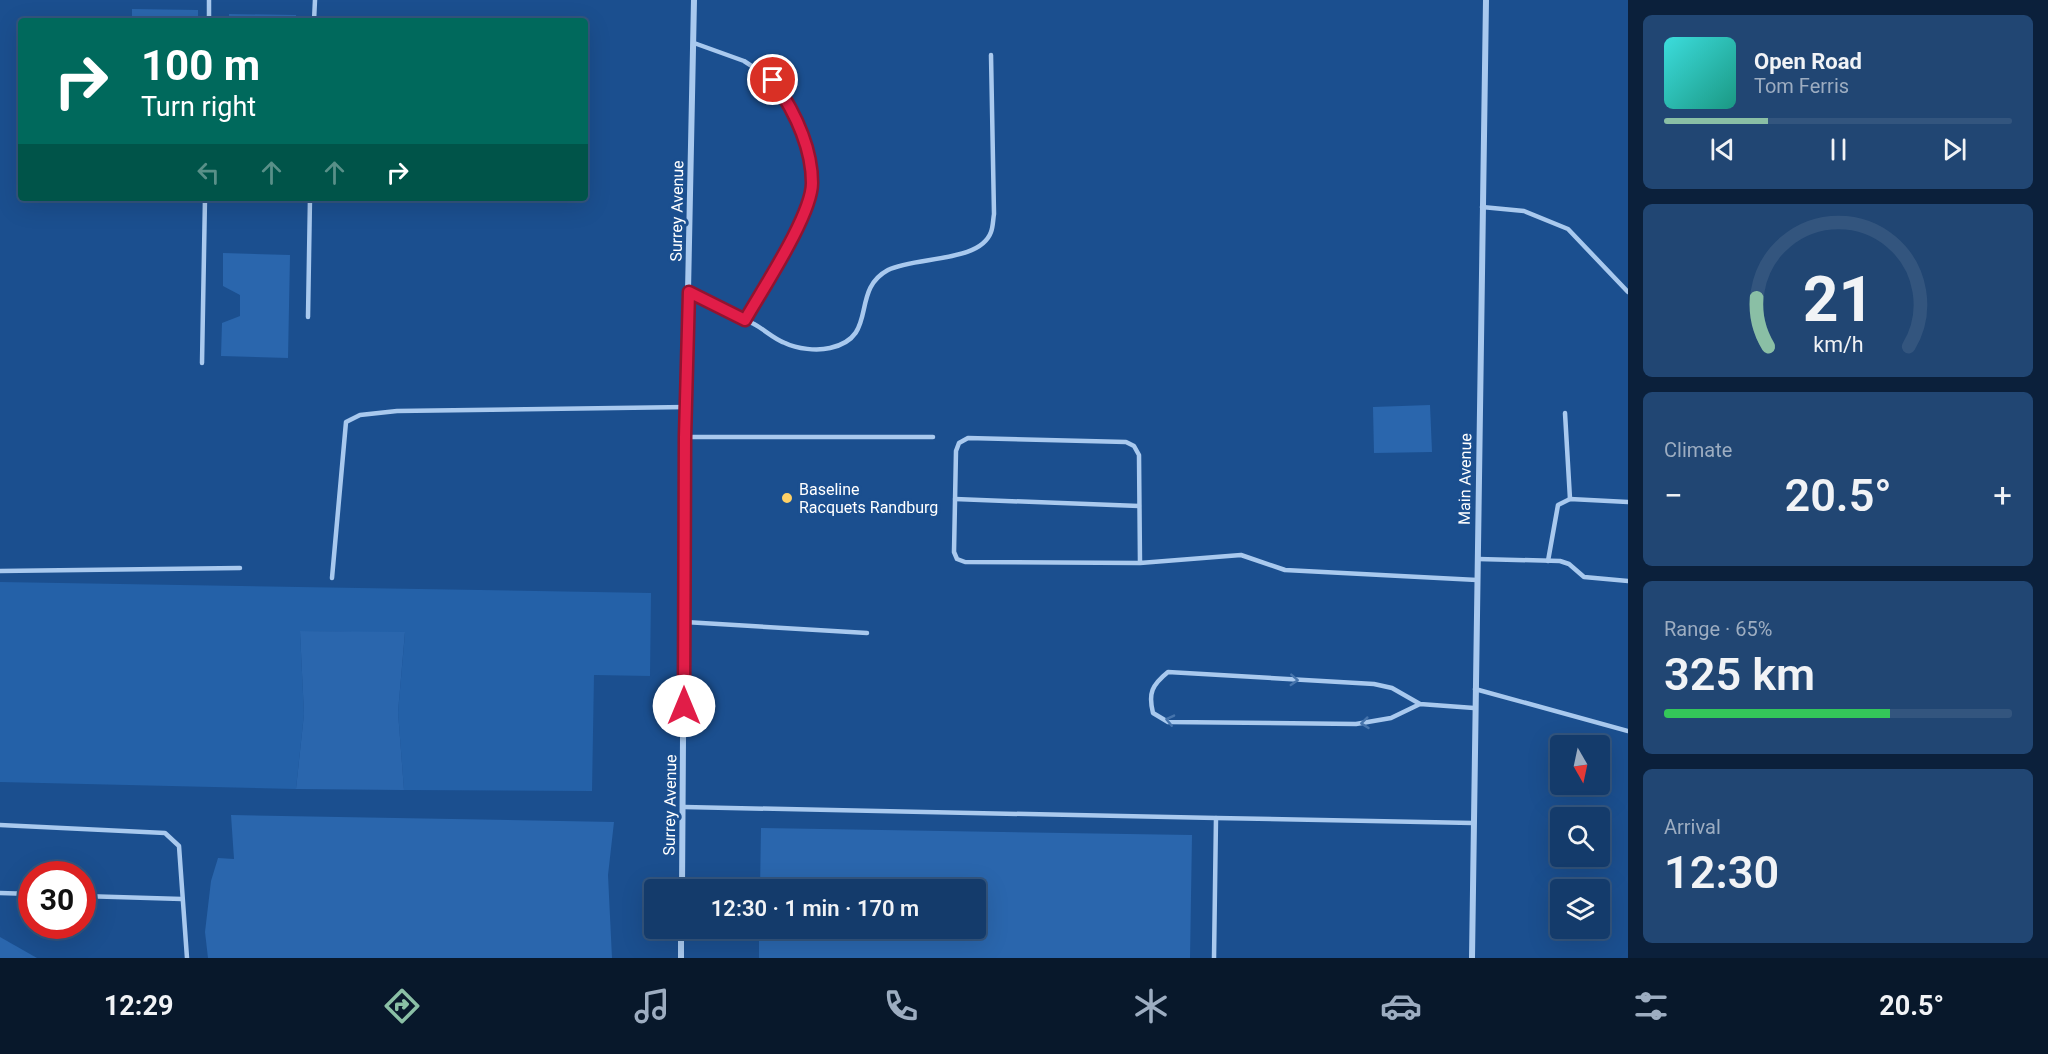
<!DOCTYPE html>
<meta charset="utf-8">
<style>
:root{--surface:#143b6b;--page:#214673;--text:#f1f3f6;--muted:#9dadc1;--line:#33557e;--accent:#8abfa5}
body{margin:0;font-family:Roboto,sans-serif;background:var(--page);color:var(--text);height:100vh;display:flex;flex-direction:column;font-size:22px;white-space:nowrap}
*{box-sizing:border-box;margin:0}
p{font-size:20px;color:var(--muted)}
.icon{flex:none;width:33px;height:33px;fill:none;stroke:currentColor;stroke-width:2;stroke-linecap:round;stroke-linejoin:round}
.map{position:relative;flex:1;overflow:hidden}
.drawer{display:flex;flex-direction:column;gap:15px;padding:15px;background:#0b203b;width:420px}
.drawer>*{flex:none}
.top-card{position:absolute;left:18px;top:18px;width:570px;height:183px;border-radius:6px;box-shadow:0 6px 24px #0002,0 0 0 2px var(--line);background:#00695c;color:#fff;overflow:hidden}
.needle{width:39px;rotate:171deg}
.fabs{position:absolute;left:1550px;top:735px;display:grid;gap:12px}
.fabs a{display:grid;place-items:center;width:60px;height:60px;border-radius:6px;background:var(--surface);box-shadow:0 6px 24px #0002,0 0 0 2px var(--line);font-size:30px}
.speed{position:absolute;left:18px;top:861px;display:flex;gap:12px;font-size:30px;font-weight:700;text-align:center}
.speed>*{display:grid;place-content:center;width:78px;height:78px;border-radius:50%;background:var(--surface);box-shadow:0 6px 24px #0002,0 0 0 2px var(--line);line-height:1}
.speed .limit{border:9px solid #d22;background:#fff;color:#111}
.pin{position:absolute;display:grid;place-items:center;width:51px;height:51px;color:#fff;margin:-26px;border:3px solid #fff;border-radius:50%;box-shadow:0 2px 6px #0007}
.me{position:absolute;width:66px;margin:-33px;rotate:0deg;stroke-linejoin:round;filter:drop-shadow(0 0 4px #0008)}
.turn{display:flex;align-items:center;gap:21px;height:126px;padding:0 24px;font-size:27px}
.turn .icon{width:78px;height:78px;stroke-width:2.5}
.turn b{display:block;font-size:42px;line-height:51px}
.lanes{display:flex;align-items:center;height:57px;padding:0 24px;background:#0003;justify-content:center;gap:30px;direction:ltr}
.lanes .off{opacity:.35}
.big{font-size:45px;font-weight:600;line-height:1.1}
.drawer .tile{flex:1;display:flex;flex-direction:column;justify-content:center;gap:9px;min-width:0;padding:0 21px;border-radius:9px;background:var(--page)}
.drawer .dial{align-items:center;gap:0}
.dial svg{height:156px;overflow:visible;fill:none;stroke:var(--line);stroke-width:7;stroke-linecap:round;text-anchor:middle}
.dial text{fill:var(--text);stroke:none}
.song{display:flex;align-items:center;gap:18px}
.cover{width:72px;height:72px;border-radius:9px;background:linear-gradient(135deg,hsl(180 70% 55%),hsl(170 70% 35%))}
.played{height:6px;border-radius:3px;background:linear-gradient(90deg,var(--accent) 30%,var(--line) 30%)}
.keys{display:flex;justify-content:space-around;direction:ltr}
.heat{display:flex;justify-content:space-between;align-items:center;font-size:33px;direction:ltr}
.charge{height:9px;border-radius:4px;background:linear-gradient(90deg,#34c759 65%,var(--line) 0)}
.trip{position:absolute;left:644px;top:879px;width:342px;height:60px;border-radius:6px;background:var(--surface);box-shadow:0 6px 24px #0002,0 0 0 2px var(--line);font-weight:600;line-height:60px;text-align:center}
.tabs{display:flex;height:96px;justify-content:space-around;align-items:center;background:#08182b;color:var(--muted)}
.tabs .icon{width:42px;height:42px}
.tabs .selected{color:var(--accent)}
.tabs b{font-size:27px;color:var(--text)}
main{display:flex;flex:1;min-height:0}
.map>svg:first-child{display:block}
.green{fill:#2461a8}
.building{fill:#2a66ad}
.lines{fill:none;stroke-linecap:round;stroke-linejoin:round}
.lane{stroke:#a9c9ee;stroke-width:4.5}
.street{stroke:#a9c9ee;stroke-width:6}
.oneway{stroke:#4674ac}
.route-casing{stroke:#92132f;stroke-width:15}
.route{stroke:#e11d48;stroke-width:10}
.poi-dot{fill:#ffd166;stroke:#1b4f8f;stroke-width:2}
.labels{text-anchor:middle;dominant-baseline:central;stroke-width:6;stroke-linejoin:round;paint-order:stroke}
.street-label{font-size:16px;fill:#fff;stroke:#1b4f8f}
.poi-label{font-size:16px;fill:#fff;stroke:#1b4f8f;text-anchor:start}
</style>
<main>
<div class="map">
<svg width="1628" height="958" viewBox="0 0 1628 958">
<rect width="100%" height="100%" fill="#1b4f8f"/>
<path class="green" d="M0,582L651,593L650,676L594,675L592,791L404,790L398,712L405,633L300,631L304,714L296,789L0,782Z"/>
<g class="building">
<path d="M132,9L198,10V21H132Z"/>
<path d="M229,14L296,15V21H229Z"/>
<path d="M223,253L290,255L288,358L221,356L222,323L240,316V295L223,286Z"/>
<path d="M1430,405L1432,452L1374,453L1373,407Z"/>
<path d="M300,631L405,632L398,712L404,790L296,789L304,714Z"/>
<path d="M231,815L614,822L608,875L612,958H208L205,932L211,881L218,858L234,859Z"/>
<path d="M761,828L1192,835L1190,958H759V928H975V890H760Z"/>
<path d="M0,937L37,958H0Z"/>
</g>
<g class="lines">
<g class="lane">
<path d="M314,20L324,21"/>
<path d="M209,21V0"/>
<path d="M314,21L315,0"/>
<path d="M694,43L744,61L773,80L791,107L807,151L812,184L805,211L745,320"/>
<path d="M1482,207L1524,211L1568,229L1628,292"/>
<path d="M689,292C711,303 733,314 754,324C765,330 774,339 785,343C797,349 817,351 830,348C880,337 849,291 888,270C915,256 980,263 991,232C993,227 993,220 994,214L991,55"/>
<path d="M308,317L310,198"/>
<path d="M202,363L205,198"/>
<path d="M1565,413L1570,499"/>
<path d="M685,437H933"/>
<path d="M955,499L1139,506"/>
<path d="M1478,559L1560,561L1569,564L1584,577L1628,581"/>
<path d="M1548,561L1558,505L1570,499L1628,502"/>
<path d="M1140,563L1139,455L1134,446L1126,442L968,438L959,443L956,451L954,552L957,559L965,562L1140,563L1241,555L1285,570L1477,580"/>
<path d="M0,571L240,568"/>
<path d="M332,578L346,422L360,415L397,411L687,407"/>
<path d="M685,622L867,633"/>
<path d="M1475,689L1628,731"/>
<path d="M1420,704L1391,718L1356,724L1168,722L1153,713C1148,693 1152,685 1168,672L1374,684L1392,688L1420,704L1474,708"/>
<path d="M684,807L1216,818L1214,958"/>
<path d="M1216,818L1473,823"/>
<path d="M0,825L165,833L179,846L187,958"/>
<path d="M0,893L32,894"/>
<path d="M82,896L182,899"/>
</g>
<g class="street">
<path d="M682,890L685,437L694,0"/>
<path d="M681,958V928"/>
<path d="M1472,958L1486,0"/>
</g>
</g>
<defs><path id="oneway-chevron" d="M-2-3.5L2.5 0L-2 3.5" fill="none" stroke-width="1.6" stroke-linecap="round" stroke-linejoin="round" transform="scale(1.5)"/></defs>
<g class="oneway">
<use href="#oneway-chevron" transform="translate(1294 680) rotate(3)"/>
<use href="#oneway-chevron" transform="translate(1170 720) rotate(-167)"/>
<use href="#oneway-chevron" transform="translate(1365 723) rotate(174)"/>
</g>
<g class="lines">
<defs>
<path id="route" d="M684,706L685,437L689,292L745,320C762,290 812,215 812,183C812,147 793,109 773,80"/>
</defs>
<use href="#route" class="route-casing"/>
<use href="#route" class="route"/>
</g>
<circle class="poi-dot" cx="787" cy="498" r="6"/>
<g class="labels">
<g class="street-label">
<text transform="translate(677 211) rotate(-89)">Surrey Avenue</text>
<text transform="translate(1465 479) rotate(-89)">Main Avenue</text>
<text transform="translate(670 805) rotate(-89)">Surrey Avenue</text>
</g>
<g class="poi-label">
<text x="799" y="489">Baseline<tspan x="799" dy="18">Racquets Randburg</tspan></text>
</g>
</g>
</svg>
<div class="fabs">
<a><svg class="needle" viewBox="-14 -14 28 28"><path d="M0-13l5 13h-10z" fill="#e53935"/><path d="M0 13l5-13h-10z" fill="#9dadc1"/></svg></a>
<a><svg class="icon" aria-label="search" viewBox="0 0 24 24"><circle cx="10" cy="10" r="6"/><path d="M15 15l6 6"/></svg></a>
<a><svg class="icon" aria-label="layers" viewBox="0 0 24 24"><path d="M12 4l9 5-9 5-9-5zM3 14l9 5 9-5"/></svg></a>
</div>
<div class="speed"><div class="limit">30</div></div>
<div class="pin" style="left:773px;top:80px;background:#d93025"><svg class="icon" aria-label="arrive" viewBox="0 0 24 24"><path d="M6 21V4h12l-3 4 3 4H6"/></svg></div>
<svg class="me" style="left:684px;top:706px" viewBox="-20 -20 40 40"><circle r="19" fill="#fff"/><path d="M0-13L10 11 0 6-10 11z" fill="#e11d48"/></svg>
<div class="trip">12:30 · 1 min · 170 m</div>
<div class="top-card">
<div class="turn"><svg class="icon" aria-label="right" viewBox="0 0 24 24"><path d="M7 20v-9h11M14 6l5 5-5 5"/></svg><div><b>100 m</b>Turn right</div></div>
<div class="lanes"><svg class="icon off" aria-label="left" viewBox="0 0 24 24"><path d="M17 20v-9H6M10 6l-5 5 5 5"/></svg><svg class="icon off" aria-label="ahead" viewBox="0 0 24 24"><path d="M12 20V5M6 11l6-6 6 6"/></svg><svg class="icon off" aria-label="ahead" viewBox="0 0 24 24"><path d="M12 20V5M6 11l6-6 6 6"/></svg><svg class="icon" aria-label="right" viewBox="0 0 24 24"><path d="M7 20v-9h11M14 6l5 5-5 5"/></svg></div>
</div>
</div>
<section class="drawer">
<div class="tile">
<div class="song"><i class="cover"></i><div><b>Open Road</b><p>Tom Ferris</p></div></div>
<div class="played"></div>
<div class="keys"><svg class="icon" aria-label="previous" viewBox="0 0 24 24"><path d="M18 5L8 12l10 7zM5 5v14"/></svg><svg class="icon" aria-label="pause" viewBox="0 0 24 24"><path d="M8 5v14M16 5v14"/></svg><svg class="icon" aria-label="next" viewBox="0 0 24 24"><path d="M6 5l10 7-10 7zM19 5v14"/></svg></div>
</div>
<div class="tile dial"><svg viewBox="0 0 100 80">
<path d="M14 69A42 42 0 1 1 86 69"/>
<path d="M14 69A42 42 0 0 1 8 44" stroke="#8abfa5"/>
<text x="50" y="56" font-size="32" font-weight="700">21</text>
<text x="50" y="72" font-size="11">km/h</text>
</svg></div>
<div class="tile"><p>Climate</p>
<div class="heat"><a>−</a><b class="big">20.5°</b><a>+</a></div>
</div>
<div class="tile"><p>Range · 65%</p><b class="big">325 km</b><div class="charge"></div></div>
<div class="tile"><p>Arrival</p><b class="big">12:30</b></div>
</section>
</main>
<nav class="tabs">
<b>12:29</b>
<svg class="icon selected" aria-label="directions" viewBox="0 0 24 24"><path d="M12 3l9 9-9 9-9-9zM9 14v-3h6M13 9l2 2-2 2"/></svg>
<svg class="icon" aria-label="music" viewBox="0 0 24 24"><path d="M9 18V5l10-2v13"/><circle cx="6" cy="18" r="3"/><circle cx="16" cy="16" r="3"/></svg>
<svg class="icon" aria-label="phone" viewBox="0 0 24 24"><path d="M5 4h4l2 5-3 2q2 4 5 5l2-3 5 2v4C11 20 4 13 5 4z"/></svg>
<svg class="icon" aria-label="climate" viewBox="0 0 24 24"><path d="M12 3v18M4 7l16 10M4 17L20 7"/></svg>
<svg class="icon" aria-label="car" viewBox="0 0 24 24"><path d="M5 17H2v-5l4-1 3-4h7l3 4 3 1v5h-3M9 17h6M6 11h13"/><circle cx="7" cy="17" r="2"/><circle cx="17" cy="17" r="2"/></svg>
<svg class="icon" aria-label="filters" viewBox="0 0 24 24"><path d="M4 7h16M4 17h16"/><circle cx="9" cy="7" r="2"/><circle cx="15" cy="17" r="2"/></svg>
<b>20.5°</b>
</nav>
